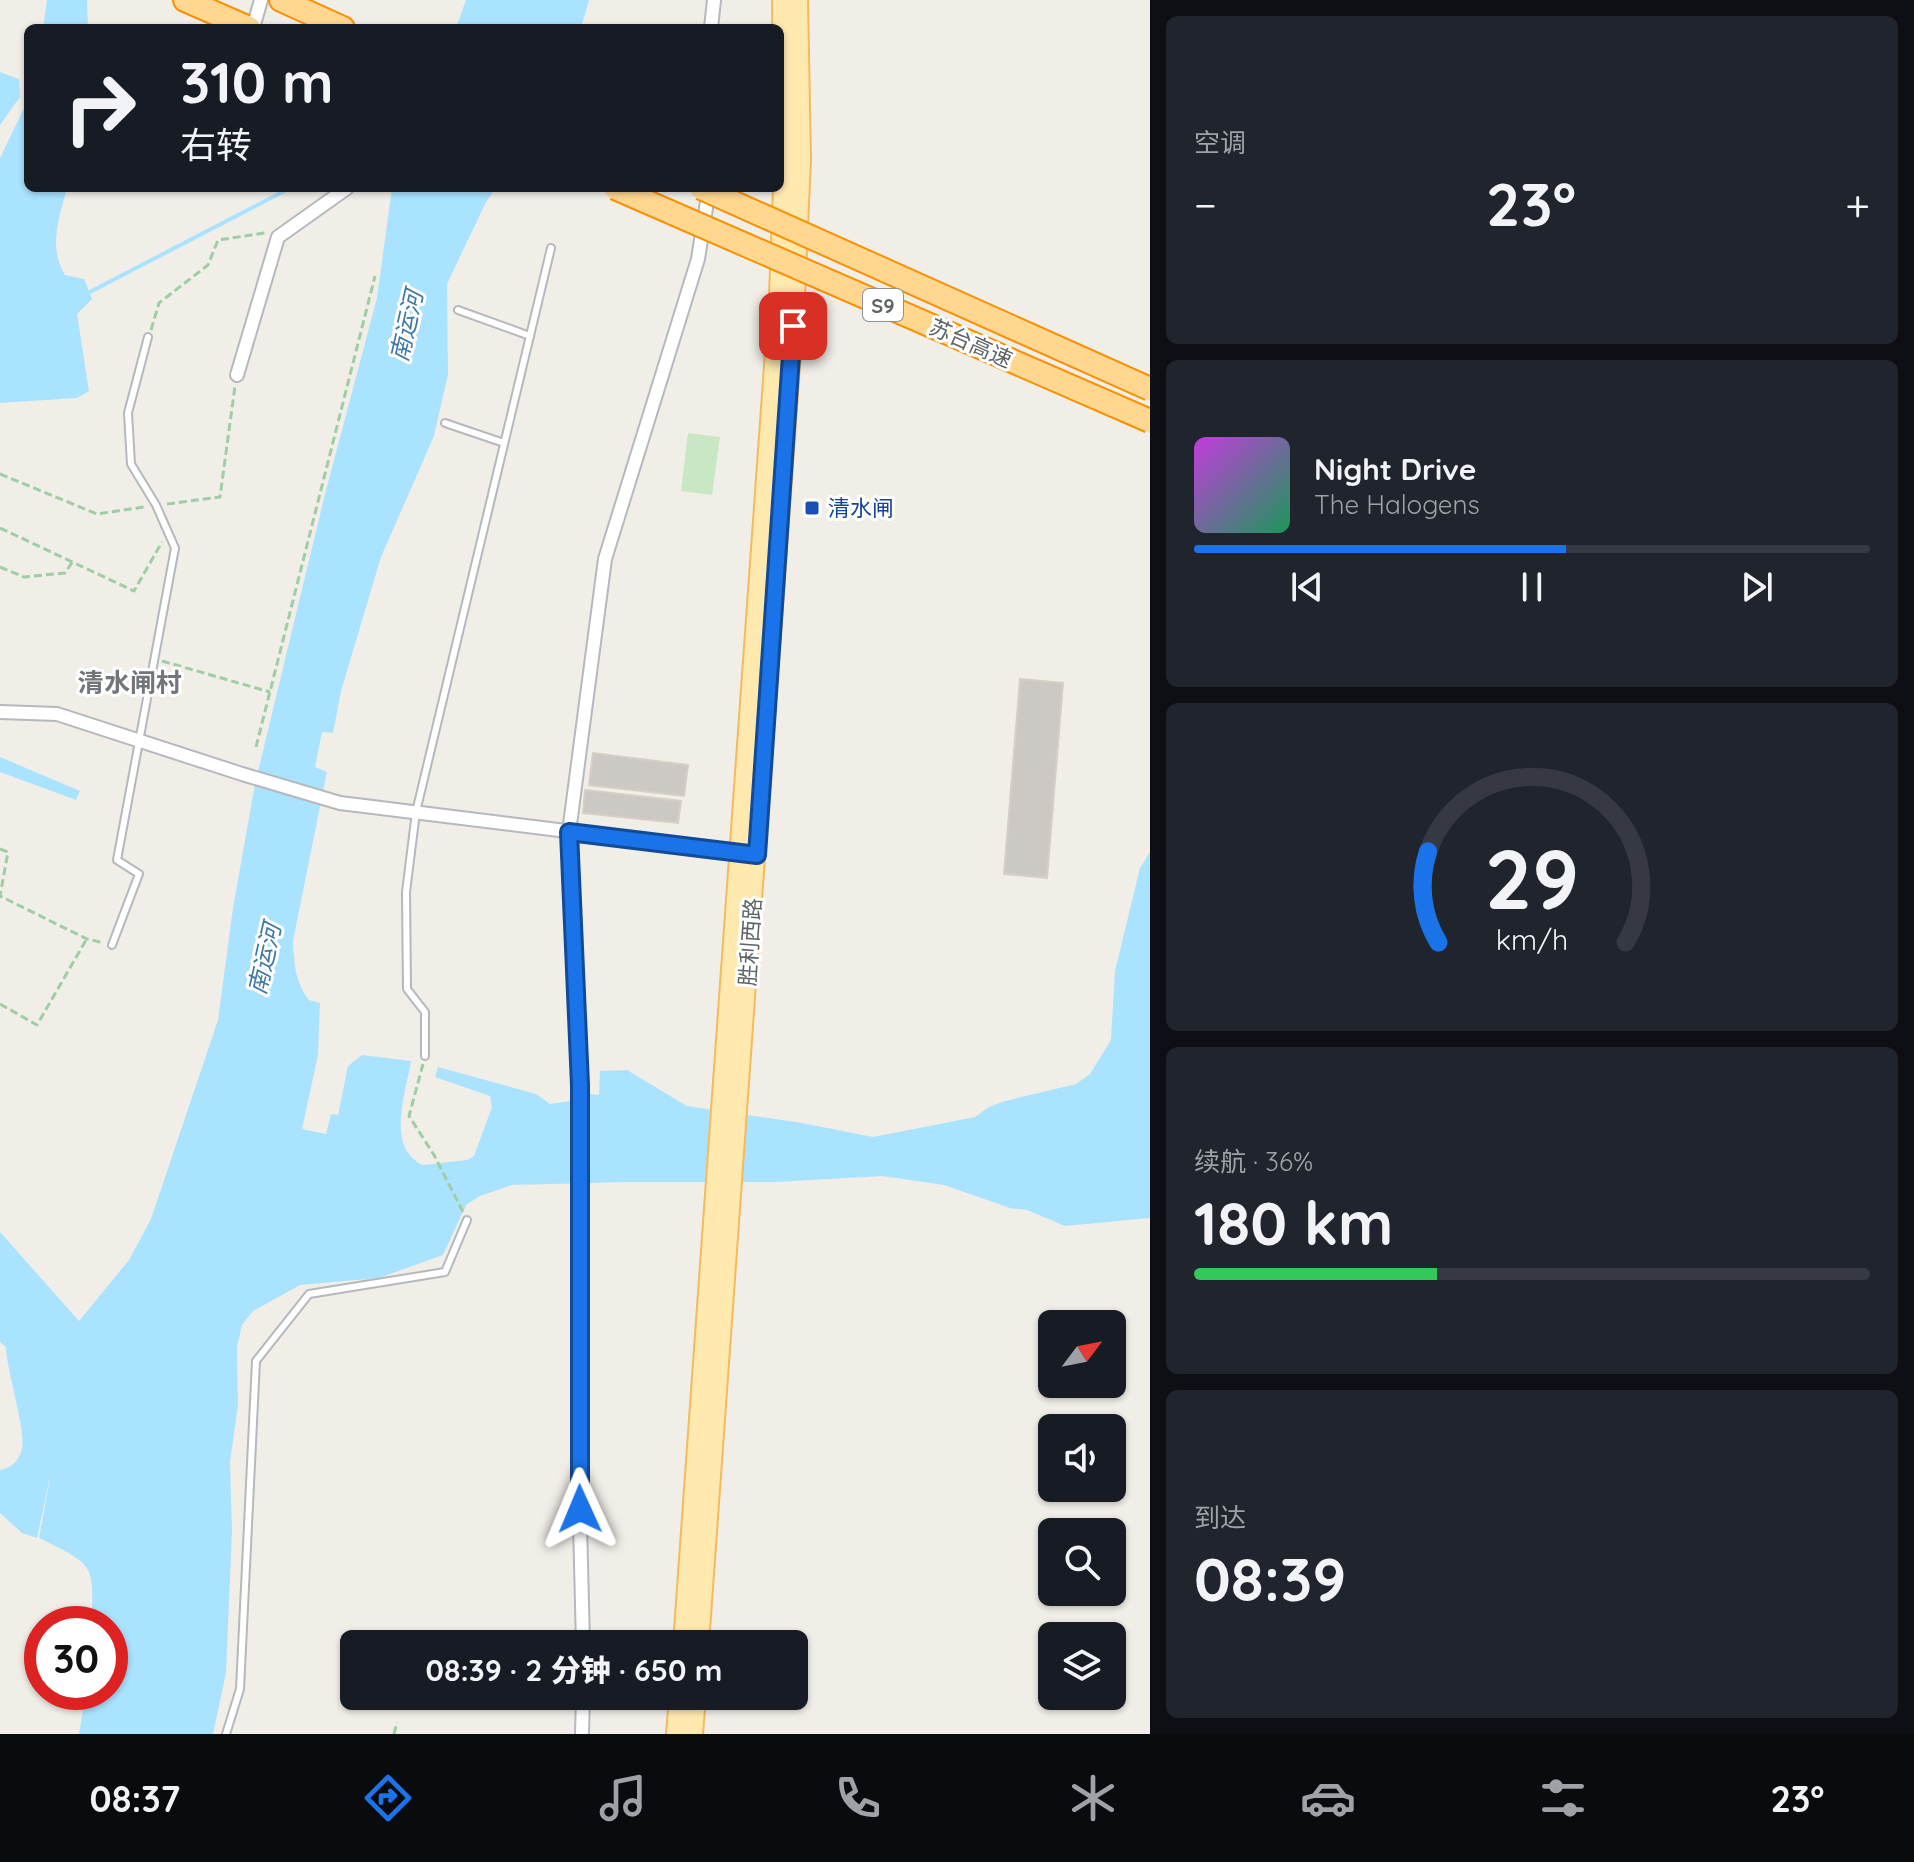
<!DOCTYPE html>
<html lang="zh">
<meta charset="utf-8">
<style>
:root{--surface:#171b24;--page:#20242c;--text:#f1f3f6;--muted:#9ea1a6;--line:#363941;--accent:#1a73e8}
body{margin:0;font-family:Quicksand,"Noto Sans SC",sans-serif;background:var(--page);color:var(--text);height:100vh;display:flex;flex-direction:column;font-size:30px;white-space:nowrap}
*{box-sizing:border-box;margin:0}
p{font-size:26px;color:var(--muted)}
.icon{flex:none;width:44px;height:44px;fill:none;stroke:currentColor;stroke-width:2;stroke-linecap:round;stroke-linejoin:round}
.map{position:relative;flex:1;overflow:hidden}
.side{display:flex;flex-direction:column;gap:16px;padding:16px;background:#0d0f14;width:764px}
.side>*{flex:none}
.top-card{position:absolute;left:24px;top:24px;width:760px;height:168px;border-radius:12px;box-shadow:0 2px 6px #0004;background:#171b24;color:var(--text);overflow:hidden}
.needle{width:52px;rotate:58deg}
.tools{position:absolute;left:1038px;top:1310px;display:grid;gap:16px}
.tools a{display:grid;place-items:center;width:88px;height:88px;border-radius:12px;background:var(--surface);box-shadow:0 2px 6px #0004;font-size:40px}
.speed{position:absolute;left:24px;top:1606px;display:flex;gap:16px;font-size:40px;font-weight:700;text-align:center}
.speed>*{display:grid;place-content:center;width:104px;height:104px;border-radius:50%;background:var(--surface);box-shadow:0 2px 6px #0004;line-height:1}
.speed .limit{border:12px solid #d22;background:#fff;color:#111}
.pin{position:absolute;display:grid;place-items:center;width:68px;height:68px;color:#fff;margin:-34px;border-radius:16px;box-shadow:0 4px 12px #0006}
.me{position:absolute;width:88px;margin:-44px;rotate:359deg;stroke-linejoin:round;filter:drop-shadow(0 0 6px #0008)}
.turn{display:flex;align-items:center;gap:28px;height:168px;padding:0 24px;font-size:36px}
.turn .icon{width:104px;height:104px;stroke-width:2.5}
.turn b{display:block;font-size:56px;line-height:68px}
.big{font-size:60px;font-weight:800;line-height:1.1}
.side .widget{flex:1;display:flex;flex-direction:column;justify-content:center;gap:12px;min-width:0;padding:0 28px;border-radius:12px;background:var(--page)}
.side .dial{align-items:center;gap:0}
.dial svg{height:208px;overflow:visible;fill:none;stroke:var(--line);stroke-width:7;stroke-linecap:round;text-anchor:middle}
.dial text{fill:var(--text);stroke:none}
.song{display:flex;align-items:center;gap:24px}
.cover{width:96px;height:96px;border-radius:12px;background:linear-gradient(135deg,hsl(290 70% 55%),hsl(150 70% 35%))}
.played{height:8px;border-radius:4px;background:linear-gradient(90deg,var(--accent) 55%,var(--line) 55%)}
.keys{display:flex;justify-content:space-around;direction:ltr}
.heat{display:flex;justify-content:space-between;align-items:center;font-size:44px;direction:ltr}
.charge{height:12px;border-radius:6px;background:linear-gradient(90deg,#34c759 36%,var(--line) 0)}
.trip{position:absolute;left:340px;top:1630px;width:468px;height:80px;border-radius:12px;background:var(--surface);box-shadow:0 2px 6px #0004;font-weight:800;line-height:80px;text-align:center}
.tab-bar{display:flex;height:128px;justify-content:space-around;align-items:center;background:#090b0e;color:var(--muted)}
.tab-bar .icon{width:56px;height:56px}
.tab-bar .current{color:var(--accent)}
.tab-bar b{font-size:36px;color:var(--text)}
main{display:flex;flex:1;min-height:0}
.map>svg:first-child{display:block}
.green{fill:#c8e8c4}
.water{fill:#aae3ff}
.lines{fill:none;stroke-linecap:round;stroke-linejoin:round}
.stream{stroke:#aae3ff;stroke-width:4}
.building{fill:#ccc9c5;stroke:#d6cfc5;stroke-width:2}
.lane-casing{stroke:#b5b8bc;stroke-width:10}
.street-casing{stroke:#b5b8bc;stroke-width:16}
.primary-casing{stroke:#f4ba5d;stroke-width:22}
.highway-casing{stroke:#f99000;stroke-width:26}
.path{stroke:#9ecda6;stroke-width:3;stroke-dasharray:8 4;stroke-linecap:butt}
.lane{stroke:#fff;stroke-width:6}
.street{stroke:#fff;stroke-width:12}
.primary{stroke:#ffe9af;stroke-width:18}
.highway{stroke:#ffd791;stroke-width:22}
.highway-bridge-casing{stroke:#f99000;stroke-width:26;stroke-linecap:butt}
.highway-bridge{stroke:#ffd791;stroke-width:22}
.route-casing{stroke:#114b97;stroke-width:20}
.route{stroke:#1a73e8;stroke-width:14}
.transit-dot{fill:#1a4fb4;stroke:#fff;stroke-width:3}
.labels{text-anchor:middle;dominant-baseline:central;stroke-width:6;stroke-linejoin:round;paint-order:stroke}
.shield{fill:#fff;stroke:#8f9295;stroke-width:2}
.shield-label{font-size:20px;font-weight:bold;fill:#5f6468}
.street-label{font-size:22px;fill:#5f6468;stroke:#fff}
.transit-label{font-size:22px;fill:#164399;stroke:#fff;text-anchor:start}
.water-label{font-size:24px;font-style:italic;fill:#3d79a3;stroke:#fff}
.quarter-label{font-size:26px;font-weight:bold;fill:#70767a;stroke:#fff}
</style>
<main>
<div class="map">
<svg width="1150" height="1734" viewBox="0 0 1150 1734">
<rect width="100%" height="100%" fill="#f1eee8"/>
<path class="green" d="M688,433L720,437L712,495L681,491Z"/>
<g class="water">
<path d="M47,0H87L88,28H43Z"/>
<path d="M466,0H589L581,28H456Z"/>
<path d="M0,72L19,79L20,97L0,125Z"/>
<path d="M28,100V188H67C59,218 48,247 65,275L84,279L92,299L77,314L89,391L77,398L0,403V158Z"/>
<path d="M392,188H496L486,202L447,284L448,374L434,436L381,557L341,691L333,733L322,732L315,767L327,772L293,941C294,963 295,982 309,1000L320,1003L318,1055L302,1129L326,1134L331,1114L338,1115L348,1066L362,1055L411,1061C406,1093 385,1148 423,1165L467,1160L474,1156L492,1107L490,1096L435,1077L438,1067L536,1094L550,1104L583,1099L584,1093L599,1095L600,1071L627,1070L687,1106L802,1123L873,1137L975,1117L989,1107L1005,1101L1076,1084L1090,1074L1111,1040L1115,971L1140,868L1150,852V1218L1065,1226L1027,1210L1010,1208L944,1185L883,1176L776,1182H626L512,1185L480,1196L466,1205L443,1255L379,1278L300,1285L253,1311L242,1325L237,1347L238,1405L230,1462L232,1532L226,1673L213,1734H79L86,1692H110V1624H91C95,1562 93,1565 39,1538L51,1472L37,1538L22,1533L0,1513V1470C11,1468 19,1461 22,1449C26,1429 7,1373 6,1347L0,1342V1232L79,1321L129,1260L151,1219L218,1020L233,908L255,784L325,494L377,298Z"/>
<path d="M0,757L80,791L76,800L0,772Z"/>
</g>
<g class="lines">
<path class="stream" d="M86,294L290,188"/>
</g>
<g class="building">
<path d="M1020,679L1063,683L1047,878L1004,874Z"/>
<path d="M593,753L688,765L684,796L589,785Z"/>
<path d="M585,790L681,801L678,823L583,813Z"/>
</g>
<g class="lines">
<defs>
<g id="lane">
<path d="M458,310L530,336"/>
<path d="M445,423L504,443"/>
<path d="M112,945L139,874L117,860L175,548L156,505L131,464L128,413L148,337"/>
<path d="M425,1056V1012L407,989L406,892L416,812L551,248"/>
<path d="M226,1734L240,1689L256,1361L309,1294L445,1272L467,1220"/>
</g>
<g id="street">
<path d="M253,28L261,0"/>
<path d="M711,28L714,0"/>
<path d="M237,375L278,237L347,188"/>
<path d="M0,712L57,714L242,774L340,803L744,853"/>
<path d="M583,1644L579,1482L580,1085L569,832L605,559L698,259L709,189"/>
<path d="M582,1734L583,1696"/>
</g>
<g id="primary">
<path d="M683,1644L779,296L784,161L782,0"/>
<path d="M699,1644L795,295L801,159L798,0"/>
<path d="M676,1734L679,1696"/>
<path d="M693,1734L696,1696"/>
</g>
<g id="highway">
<path d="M185,0L249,28"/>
<path d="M281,0L343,28"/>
</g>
</defs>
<use href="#lane" class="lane-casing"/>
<use href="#street" class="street-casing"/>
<use href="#primary" class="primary-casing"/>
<use href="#highway" class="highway-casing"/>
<g class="path">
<path d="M151,330L159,303L208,265L218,240L265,233"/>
<path d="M0,474L97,514L144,507"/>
<path d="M167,504L220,497L235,386"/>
<path d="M0,528L134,591L162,542"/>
<path d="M0,567L24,577L65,573L73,561"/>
<path d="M162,661L270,692"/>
<path d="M256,747L375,276"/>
<path d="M0,849L8,852L0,896L87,939L104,943"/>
<path d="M0,1004L37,1025L86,940"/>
<path d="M423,1064L409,1116L434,1155L463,1212"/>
<path d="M394,1734L397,1722"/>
</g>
<use href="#lane" class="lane"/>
<use href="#street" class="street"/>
<use href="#primary" class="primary"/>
<use href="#highway" class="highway"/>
<defs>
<g id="highway-bridge">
<path d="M615,188L1150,421"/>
<path d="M701,188L1150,389"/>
</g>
</defs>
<use href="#highway-bridge" class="highway-bridge-casing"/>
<use href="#highway-bridge" class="highway-bridge"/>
</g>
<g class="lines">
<defs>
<path id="route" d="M580,1509V1085L569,832L757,855L793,326"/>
</defs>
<use href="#route" class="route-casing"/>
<use href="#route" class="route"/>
</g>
<rect class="transit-dot" x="804" y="500" width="16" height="16" rx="4"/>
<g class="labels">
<rect class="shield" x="863" y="289" width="40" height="32" rx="6"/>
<g class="shield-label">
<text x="883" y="305">S9</text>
</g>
<g class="street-label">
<text transform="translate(971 343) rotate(24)">苏台高速</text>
<text transform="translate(750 942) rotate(-86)">胜利西路</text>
</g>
<g class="transit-label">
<text x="828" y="508">清水闸</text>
</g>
<g class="water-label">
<text transform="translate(406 326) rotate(-77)">南运河</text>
<text transform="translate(264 959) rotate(-77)">南运河</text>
</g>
<g class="quarter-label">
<text x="130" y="682">清水闸村</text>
</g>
</g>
</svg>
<div class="tools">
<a><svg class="needle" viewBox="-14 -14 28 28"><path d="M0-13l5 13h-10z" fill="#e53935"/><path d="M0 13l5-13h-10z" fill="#9ea1a6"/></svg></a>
<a><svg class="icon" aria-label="sound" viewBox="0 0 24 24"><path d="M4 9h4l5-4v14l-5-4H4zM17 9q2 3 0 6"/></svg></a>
<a><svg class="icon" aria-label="search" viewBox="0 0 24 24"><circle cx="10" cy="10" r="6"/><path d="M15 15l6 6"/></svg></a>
<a><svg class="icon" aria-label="layers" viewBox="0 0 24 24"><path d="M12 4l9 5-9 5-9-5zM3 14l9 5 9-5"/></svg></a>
</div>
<div class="speed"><div class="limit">30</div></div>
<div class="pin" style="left:793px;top:326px;background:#d93025"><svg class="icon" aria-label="arrive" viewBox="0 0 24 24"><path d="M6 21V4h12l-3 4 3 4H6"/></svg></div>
<svg class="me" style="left:580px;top:1509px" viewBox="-20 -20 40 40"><path d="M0-17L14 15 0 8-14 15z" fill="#1a73e8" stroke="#fff" stroke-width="4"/></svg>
<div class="trip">08:39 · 2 分钟 · 650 m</div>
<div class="top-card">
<div class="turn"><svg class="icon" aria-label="right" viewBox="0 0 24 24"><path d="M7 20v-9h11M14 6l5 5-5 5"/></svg><div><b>310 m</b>右转</div></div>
</div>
</div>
<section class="side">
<div class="widget"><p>空调</p>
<div class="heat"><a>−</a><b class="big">23°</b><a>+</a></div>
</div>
<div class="widget">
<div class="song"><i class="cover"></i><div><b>Night Drive</b><p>The Halogens</p></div></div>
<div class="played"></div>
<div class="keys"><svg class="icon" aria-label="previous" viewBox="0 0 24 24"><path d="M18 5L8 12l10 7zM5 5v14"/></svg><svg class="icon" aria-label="pause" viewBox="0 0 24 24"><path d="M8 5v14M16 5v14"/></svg><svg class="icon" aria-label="next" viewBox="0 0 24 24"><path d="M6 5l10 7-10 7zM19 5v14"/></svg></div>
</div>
<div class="widget dial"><svg viewBox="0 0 100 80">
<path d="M14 69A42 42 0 1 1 86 69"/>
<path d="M14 69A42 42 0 0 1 10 34" stroke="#1a73e8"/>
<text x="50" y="56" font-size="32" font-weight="700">29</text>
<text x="50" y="72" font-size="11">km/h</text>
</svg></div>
<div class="widget"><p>续航 · 36%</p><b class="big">180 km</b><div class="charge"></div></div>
<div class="widget"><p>到达</p><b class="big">08:39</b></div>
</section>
</main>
<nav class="tab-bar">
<b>08:37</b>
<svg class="icon current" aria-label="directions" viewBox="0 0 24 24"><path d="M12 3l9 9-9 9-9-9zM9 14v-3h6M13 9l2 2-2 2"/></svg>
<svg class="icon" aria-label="music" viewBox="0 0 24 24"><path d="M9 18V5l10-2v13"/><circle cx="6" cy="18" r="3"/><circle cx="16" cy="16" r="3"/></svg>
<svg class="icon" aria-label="phone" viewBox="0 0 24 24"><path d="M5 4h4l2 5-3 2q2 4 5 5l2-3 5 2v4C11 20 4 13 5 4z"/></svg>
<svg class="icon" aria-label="climate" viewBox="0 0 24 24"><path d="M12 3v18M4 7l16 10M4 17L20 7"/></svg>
<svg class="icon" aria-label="car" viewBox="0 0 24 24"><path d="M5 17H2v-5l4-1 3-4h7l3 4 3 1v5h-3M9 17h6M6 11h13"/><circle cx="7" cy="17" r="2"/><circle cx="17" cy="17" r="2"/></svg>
<svg class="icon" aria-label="filters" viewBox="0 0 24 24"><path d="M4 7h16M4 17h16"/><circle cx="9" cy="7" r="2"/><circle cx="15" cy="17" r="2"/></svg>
<b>23°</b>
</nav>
